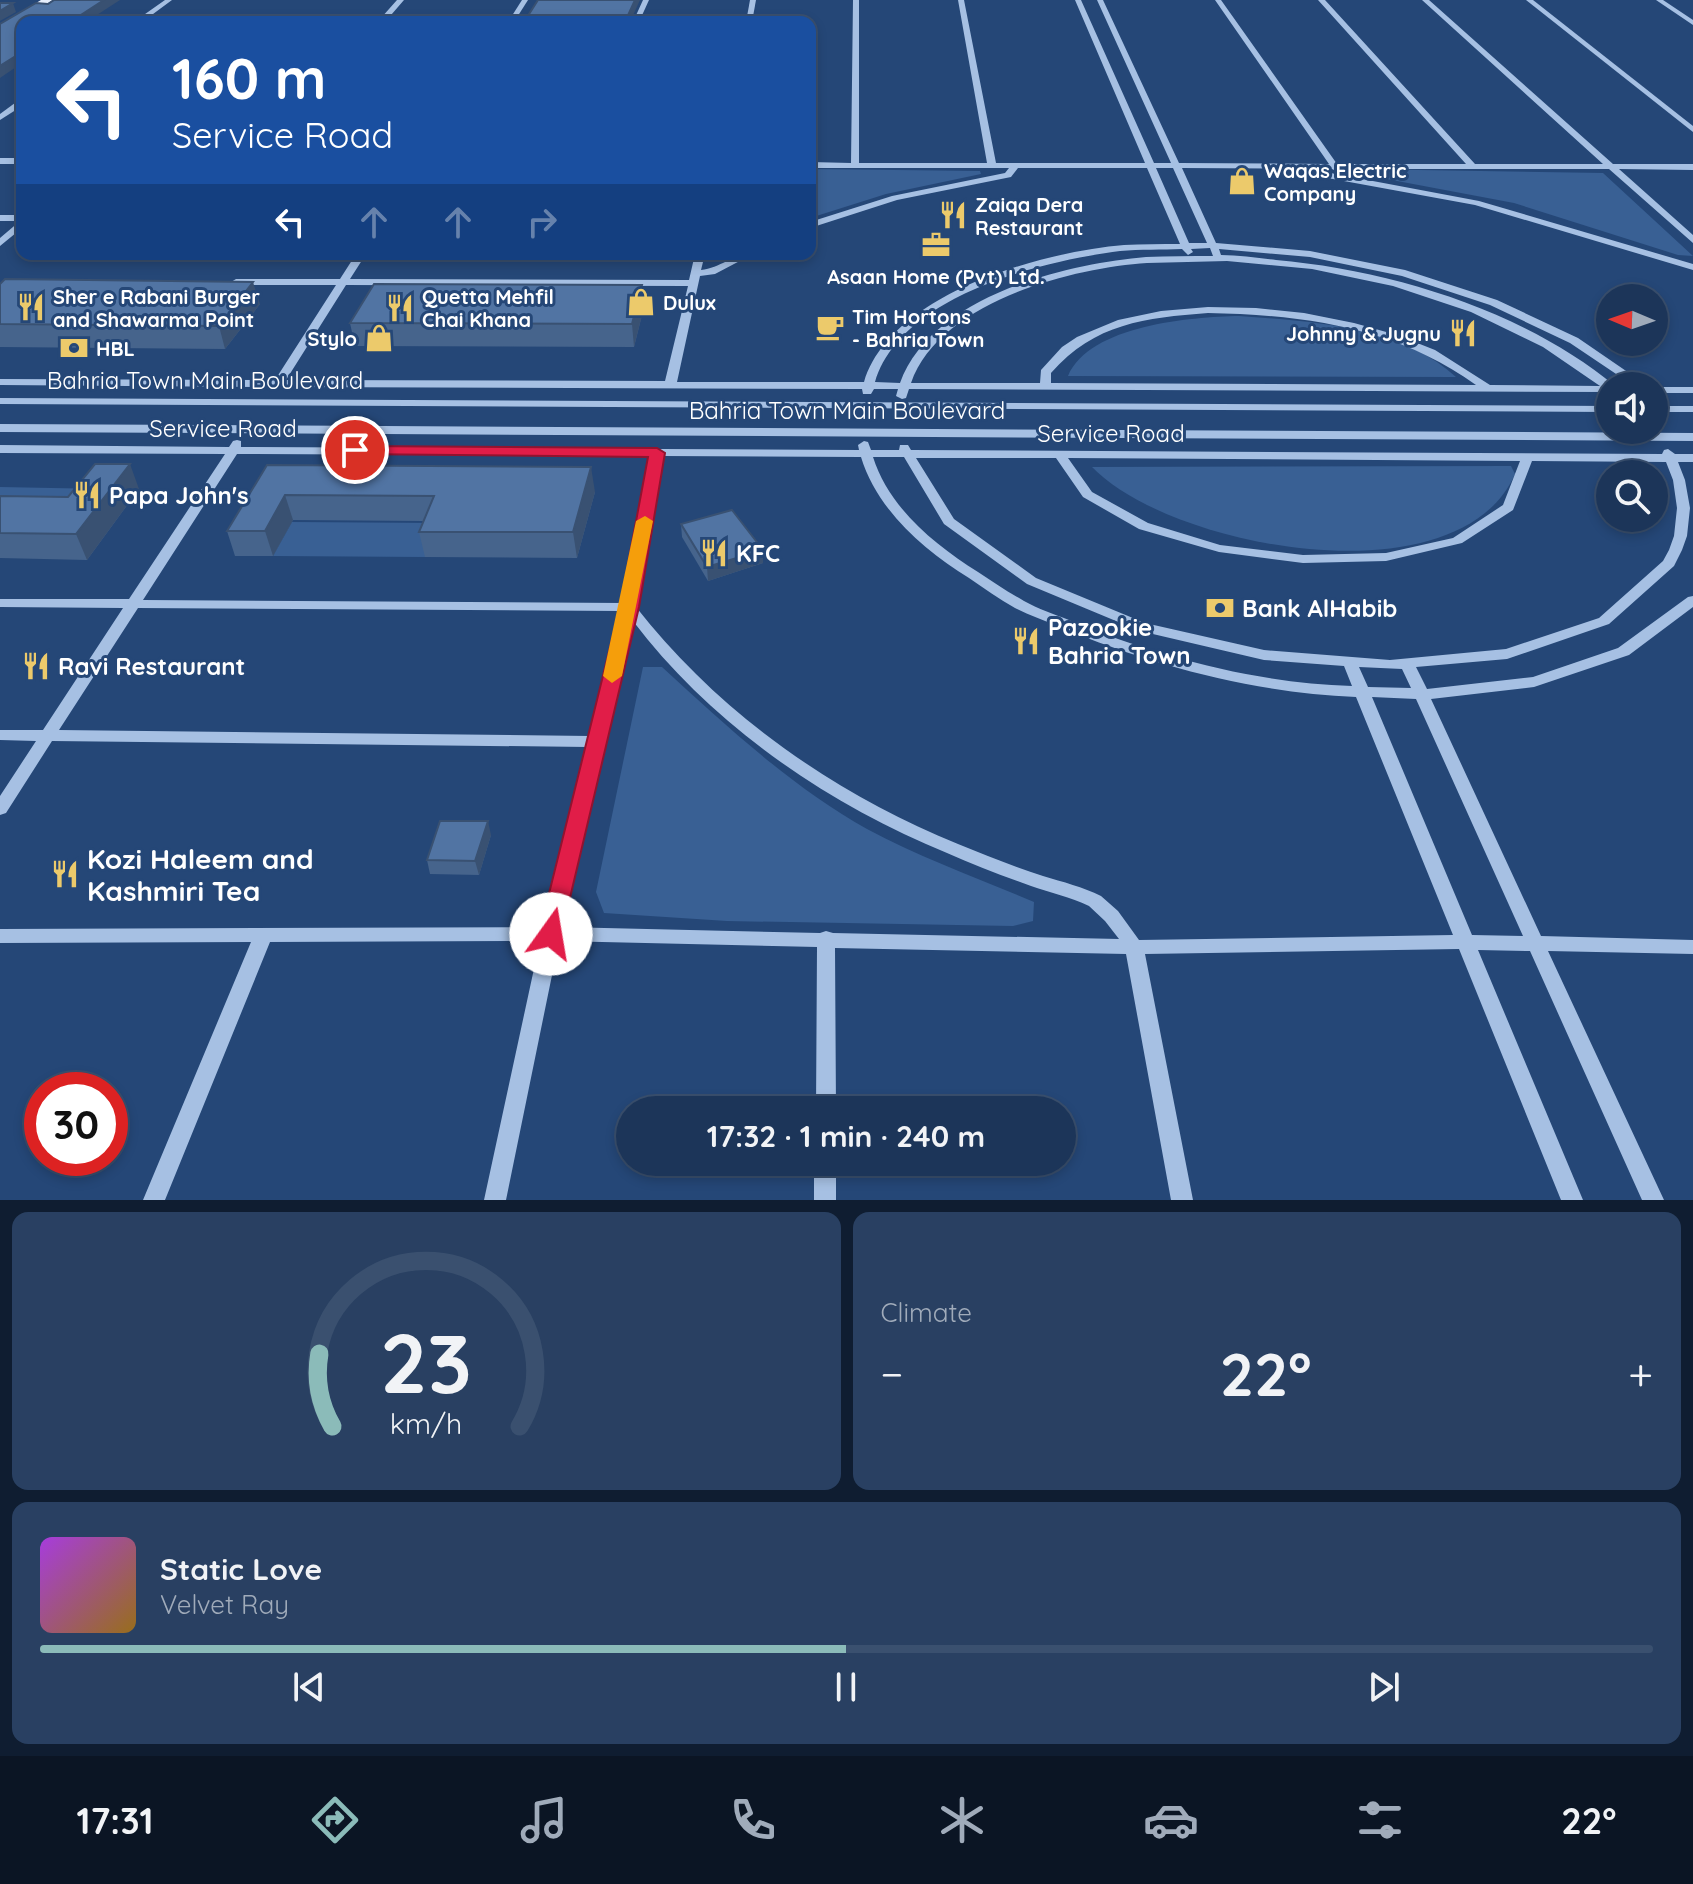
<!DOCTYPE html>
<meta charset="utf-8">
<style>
:root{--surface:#1c3559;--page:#294062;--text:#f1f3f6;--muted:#a0abba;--line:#3a506f;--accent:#8bbbb9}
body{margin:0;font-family:Quicksand,sans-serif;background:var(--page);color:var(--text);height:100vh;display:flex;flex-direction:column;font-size:30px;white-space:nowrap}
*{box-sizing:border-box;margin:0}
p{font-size:26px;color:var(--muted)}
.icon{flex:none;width:44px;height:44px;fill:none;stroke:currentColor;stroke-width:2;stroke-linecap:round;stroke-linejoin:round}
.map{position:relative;height:1200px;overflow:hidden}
.panel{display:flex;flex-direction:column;gap:12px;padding:12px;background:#0f1d31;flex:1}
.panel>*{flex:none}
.top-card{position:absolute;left:16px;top:16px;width:800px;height:244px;border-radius:16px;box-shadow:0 4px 12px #0003,0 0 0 2px var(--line);background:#1a4fa0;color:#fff;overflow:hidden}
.needle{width:52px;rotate:272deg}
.controls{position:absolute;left:1596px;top:284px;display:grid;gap:16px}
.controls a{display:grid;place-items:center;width:72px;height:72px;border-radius:50%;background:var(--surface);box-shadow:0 4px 12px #0003,0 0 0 2px var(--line);font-size:40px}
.speed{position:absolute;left:24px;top:1072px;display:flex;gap:16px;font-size:40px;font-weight:700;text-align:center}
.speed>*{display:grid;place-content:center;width:104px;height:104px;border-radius:50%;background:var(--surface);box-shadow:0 4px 12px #0003,0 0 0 2px var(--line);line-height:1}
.speed .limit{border:12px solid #d22;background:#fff;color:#111}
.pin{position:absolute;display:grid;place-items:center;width:68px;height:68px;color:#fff;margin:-34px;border:4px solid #fff;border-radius:50%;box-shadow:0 2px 8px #0007}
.me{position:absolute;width:88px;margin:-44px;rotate:13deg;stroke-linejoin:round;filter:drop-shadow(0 0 6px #0008)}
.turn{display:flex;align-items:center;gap:28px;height:168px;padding:0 24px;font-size:36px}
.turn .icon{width:104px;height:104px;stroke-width:2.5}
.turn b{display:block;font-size:56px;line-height:68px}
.lanes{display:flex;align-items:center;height:76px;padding:0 24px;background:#0003;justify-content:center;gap:40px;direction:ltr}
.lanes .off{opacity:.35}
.big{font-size:60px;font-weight:700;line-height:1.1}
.panel .widget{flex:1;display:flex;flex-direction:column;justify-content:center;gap:12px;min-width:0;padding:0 28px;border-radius:16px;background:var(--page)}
.panel .dial{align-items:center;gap:0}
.dial svg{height:208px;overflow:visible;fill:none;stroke:var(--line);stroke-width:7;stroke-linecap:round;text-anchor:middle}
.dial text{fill:var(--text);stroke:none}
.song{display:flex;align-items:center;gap:24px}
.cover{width:96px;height:96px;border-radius:12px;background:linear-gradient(135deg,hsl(280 70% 55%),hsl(40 70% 35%))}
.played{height:8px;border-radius:4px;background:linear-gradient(90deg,var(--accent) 50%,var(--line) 50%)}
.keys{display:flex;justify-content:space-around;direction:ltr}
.heat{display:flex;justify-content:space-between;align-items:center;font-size:44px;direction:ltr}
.panel .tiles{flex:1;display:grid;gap:12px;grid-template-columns:1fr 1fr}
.widget:last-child{grid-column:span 2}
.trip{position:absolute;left:616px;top:1096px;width:460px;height:80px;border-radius:40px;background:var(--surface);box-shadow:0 4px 12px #0003,0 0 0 2px var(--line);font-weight:700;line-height:80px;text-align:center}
.tabs{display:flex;height:128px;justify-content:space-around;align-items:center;background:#0b1524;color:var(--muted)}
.tabs .icon{width:56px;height:56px}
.tabs .current{color:var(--accent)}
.tabs b{font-size:36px;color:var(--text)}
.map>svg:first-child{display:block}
.green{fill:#396094}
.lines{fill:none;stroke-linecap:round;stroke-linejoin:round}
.minor{fill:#a6c0e3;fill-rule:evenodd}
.major{fill:#e6eefc;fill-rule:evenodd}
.wall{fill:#46648c}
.shaded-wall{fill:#395172}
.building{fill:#5174a3;stroke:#395172;stroke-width:2}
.route{fill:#e11d48;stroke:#92132f;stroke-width:2}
.slow{fill:#f59e0b}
.labels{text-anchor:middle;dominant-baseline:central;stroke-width:6;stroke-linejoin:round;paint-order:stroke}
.far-poi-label{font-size:20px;font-weight:bold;fill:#fff;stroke:#254777;text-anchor:start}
.street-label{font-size:24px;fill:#fff;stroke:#254777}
.poi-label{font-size:24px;font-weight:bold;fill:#fff;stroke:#254777;text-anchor:start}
.near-poi-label{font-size:28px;font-weight:bold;fill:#fff;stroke:#254777;text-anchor:start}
</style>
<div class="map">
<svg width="1693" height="1200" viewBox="0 0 1693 1200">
<rect width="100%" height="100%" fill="#254777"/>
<g class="green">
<path d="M810,169L980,171L981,174L886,194L810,218Z"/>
<path d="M1358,169L1603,173L1693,256L1678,255L1514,203L1360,174Z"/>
<path d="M1239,316C1310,321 1401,326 1456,377L1068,376C1090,325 1191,317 1239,316Z"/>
<path d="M1511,466L1515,474C1459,602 1171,549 1092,467Z"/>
<path d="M0,487L104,489L0,520Z"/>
<path d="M292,522L439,523L425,557L273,556Z"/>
<path d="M643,667H662C725,725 792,787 867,829C921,858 978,878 1034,902L1033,921L1013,926L727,921L604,913L596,892Z"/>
</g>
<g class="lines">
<g class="minor">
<path d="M165,0H172L149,17L381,18L397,0H404L385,22L138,21V19Z"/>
<path d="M522,0H528L514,22H508Z"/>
<path d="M643,0H649L639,22H633Z"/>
<path d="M750,0H756L752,22H746Z"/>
<path d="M853,0H859V163H987L958,0H964L996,163H1145L1075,0H1081L1154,163H1171L1097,0H1103L1179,163L1329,164L1215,0H1221L1337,164H1466L1318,0H1325L1475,164H1603L1422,0H1429L1613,164H1693V170L1619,169L1693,235V243L1609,169H1340L1336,171L1332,169L1182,168L1216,243L1310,251L1405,270L1497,300L1578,338L1648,386H1634L1570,343L1490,305L1402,276L1310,257L1219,249L1221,255C1239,255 1258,258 1276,260C1391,270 1525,311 1615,386H1610V392L909,389L906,398L902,399L896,396L898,389H874L871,394H863L862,389L282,387L275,391L271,390L270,387L0,385V379L275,380L336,285H236L231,282L236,279H340L356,254H366L350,279L689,280L695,254H705L701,270C720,268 733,254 753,254L715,274L700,276L677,382H864C891,293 1042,252 1124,245C1142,244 1161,244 1180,244L1147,168H1018L1011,177L897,200L810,228V222L892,196L1005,173L1009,168H810V162L851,163ZM1156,168H1173L1207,243H1189ZM1210,248L1213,256C1191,256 1168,256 1146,257C1064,264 931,297 900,383L875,382C901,295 1042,261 1120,251C1140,249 1162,250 1182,249L1188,255L1193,252L1191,249ZM1227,261L1312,269L1393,286L1471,312L1543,347L1600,386L1490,385L1435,350L1397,335L1354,323L1304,313L1256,308L1208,307L1161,311L1118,320L1077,337L1062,347L1041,370L1040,383H911C939,302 1071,268 1147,263C1174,262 1201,262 1227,261ZM346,285L688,286L665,381L286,380ZM1208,313C1304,315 1395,327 1476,385L1051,383V373C1095,323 1145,318 1208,313Z"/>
<path d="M1526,0H1533L1693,126V132Z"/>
<path d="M1656,0H1663L1693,20V25Z"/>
<path d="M19,100H22V106L0,120V114Z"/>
<rect x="0" y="158" width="22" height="6"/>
<path d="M1325,172L1479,201L1693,264V270L1475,205L1322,177L1321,175Z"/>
<path d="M0,215H22V228L0,246V238L20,221H0Z"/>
<rect x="1654" y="387" width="39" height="6"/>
<path d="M0,398L1610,406V412L0,404Z"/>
<rect x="1654" y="406" width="39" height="6"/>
<path d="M0,424L1693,433V441L0,432Z"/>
<path d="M237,440L241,441V447L859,450L858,445L864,441L868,442L871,450H899L900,445H908L911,450L1662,454L1664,450L1668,449L1675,454H1693V462H1678L1685,480L1690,508L1687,536L1682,550L1674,566L1609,624L1507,659L1416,667L1427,689L1533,677L1618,648L1688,597L1693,596V607L1629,655L1534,687L1431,699L1541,936L1693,940V954L1548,951L1664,1200H1642L1530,951L1478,950L1583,1200H1561L1459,949L1145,954L1193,1200H1171L1126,954L835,948L836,1110H816L817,947L559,941L506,1200H484L540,941L270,942L165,1200H143L251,942L0,943V929L544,927L588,747L52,741L6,813L0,815V796L36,741L0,740V730H43L123,608L0,607V599H129L225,454L0,453V445L229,447L233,441ZM237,454L650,456L623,603L143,600ZM663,456L861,457C877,510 924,550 969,578C984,588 999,599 1015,608C1029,615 1045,621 1060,627C1153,666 1256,693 1356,697L1453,935L1139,940L1118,911L1101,896C1083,887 1063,882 1043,876C1014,867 986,855 958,844C833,793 719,713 636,607ZM873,457H904L944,524L1027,584L1140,631L1264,660L1344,666L1352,686C1256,683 1158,657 1069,620C1054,614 1038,609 1024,601C1008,592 993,582 978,572C935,545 889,508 873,457ZM916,458H1056L1083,497L1139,529L1219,552L1303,563L1386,561L1462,543L1513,510L1532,461L1666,462L1673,480L1677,508L1674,536L1669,550L1663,561L1599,618L1506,649L1390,660L1264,650L1145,623L1036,578L954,519ZM1068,458L1520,461L1503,505L1453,538L1386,553L1303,555L1220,545L1148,523L1092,492ZM138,608L621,611L590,736L59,730ZM633,621C712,725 827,804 947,853C974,865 1003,876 1031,886C1051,893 1070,897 1089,906L1105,921L1119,939L833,933L826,931L820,933L562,927ZM1359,667L1402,669L1411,688L1368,687ZM1372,697L1416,699L1523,936L1472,935Z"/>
<rect x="814" y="1162" width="22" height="38"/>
</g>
<path class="major" d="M41,0H53L0,32V25Z"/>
</g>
<g class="wall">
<path d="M0,284L260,304L225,349L0,347Z"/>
<path d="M644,307L634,347L355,346L350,323Z"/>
<path d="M267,465L595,492L577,558L425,557L419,532L423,521L293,520L273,556H235L227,531Z"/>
<path d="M139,489L87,560L0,558V496L68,497Z"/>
<path d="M681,524L763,563L708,581L682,537Z"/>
<path d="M491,835L479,875L430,874L427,860Z"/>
</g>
<g class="shaded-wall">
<path d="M104,0H120L86,22H70Z"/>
<path d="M635,0H640L630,22H625Z"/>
<path d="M13,3L16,12L0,21V11Z"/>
<path d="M22,52V63L0,78V66Z"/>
<path d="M253,282L260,304L225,349L219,326Z"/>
<path d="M642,285L644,307L634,347L632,324Z"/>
<path d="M130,464L139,489L87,560L76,534Z"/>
<path d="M591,467L595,492L577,558L573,532Z"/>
<path d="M285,495L293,520L273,556L265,531Z"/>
<path d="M763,550V563L708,581L707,567Z"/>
<path d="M488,821L491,835L479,875L475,861Z"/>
</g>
<g class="building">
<path d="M54,0H104L70,22H22V52L0,66V24L36,3L48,4Z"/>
<path d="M538,0H635L625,22H524Z"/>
<path d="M0,3H13L0,11Z"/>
<path d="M5,279L253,282L219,326L0,324V284Z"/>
<path d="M374,284L642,285L632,324L350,323Z"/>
<path d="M95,464H130L76,534L0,533V496L68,497Z"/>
<path d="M267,465L591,467L573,532H419L434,496L285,495L265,531H227Z"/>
<path d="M732,510L763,550L707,567L681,524Z"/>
<path d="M440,821H488L475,861L427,860Z"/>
</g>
<path class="route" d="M355,446L657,448L665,453L639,607L560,940H543L539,934L620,607L648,457L349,454V447Z"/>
<path class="slow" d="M645,516L653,521L622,676L612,683L603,676L636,521Z"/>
<defs>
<symbol id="shop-bare" viewBox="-9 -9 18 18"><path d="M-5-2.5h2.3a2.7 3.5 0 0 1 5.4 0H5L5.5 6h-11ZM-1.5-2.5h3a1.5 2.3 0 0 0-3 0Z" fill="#ecca6b" stroke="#254777" stroke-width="2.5" paint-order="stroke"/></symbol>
<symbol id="restaurant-bare" viewBox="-9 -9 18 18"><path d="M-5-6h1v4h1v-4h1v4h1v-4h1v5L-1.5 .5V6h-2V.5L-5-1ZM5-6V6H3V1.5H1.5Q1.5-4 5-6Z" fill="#ecca6b" stroke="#254777" stroke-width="2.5" paint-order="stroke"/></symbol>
<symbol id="office-bare" viewBox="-9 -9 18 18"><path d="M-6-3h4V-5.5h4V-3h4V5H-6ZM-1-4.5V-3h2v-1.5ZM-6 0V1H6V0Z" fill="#ecca6b" stroke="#254777" stroke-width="2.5" paint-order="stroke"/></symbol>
<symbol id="cafe-bare" viewBox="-9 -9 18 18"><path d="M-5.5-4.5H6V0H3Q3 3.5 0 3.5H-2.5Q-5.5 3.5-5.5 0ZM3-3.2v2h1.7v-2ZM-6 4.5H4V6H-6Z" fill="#ecca6b" stroke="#254777" stroke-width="2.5" paint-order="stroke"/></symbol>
<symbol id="bank-bare" viewBox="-9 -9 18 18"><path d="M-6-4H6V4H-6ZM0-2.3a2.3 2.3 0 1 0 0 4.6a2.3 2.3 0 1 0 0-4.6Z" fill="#ecca6b" stroke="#254777" stroke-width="2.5" paint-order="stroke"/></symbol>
</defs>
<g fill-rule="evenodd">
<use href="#shop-bare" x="1222" y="161" width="40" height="40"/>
<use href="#restaurant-bare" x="933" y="195" width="40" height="40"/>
<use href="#office-bare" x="916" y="225" width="40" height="40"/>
<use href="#shop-bare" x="621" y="282" width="40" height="40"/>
<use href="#restaurant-bare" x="11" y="287" width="40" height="40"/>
<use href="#restaurant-bare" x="380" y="288" width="40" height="40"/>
<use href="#cafe-bare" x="810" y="307" width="40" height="40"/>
<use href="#restaurant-bare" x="1443" y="313" width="40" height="40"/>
<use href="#shop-bare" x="359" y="318" width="40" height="40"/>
<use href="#bank-bare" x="54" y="328" width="40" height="40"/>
<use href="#restaurant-bare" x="67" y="475" width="40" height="40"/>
<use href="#restaurant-bare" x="694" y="533" width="40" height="40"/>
<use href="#bank-bare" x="1200" y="588" width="40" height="40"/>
<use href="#restaurant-bare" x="1006" y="621" width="40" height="40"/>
<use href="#restaurant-bare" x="16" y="646" width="40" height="40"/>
<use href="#restaurant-bare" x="45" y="854" width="40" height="40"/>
</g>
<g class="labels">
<g class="far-poi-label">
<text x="1264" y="170">Waqas Electric<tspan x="1264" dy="23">Company</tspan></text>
<text x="975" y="204">Zaiqa Dera<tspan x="975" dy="23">Restaurant</tspan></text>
<text x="936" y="276" text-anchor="middle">Asaan Home (Pvt) Ltd.</text>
<text x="53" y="296">Sher e Rabani Burger<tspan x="53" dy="23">and Shawarma Point</tspan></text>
<text x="422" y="296">Quetta Mehfil<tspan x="422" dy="23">Chai Khana</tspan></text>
<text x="663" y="302">Dulux</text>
<text x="852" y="316">Tim Hortons<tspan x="852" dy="23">- Bahria Town</tspan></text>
<text x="1441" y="333" text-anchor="end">Johnny &amp; Jugnu</text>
<text x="357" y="338" text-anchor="end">Stylo</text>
<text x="96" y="348">HBL</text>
</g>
<g class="street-label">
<text x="205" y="380">Bahria Town Main Boulevard</text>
<text x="847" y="410">Bahria Town Main Boulevard</text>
<text x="223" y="428">Service Road</text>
<text x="1111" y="433">Service Road</text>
</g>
<g class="poi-label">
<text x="109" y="495">Papa John's</text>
<text x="736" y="553">KFC</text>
<text x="1242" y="608">Bank AlHabib</text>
<text x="1048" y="627">Pazookie<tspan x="1048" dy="28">Bahria Town</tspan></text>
<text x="58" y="666">Ravi Restaurant</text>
</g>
<g class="near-poi-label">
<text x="87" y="858">Kozi Haleem and<tspan x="87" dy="32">Kashmiri Tea</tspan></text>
</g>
</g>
</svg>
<div class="controls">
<a><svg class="needle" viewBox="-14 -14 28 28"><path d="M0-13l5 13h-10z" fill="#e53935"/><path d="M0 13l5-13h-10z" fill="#a0abba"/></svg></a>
<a><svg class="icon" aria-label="sound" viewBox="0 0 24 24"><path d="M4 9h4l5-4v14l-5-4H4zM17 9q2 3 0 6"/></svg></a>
<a><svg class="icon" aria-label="search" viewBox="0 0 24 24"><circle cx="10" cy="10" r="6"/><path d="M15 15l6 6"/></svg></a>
</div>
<div class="speed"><div class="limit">30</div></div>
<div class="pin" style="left:355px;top:450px;background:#d93025"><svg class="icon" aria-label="arrive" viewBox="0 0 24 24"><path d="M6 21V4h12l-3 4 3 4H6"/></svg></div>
<svg class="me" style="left:551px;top:934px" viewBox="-20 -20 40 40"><circle r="19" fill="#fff"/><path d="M0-13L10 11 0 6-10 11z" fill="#e11d48"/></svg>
<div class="trip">17:32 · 1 min · 240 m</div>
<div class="top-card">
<div class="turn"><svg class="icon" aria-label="left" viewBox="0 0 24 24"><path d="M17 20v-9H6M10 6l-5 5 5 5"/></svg><div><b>160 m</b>Service Road</div></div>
<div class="lanes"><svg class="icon" aria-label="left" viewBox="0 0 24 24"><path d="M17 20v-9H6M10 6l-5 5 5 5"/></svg><svg class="icon off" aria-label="ahead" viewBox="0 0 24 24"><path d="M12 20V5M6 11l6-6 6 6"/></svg><svg class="icon off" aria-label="ahead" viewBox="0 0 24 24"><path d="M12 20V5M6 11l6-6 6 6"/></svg><svg class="icon off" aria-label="right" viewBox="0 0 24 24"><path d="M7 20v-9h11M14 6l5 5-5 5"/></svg></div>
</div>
</div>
<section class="panel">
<div class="tiles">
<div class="widget dial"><svg viewBox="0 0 100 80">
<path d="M14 69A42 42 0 1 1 86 69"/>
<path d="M14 69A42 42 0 0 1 9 41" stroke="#8bbbb9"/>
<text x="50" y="56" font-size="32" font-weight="700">23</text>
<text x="50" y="72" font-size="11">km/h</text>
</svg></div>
<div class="widget"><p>Climate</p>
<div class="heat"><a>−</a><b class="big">22°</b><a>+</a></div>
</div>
<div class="widget">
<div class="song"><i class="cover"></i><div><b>Static Love</b><p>Velvet Ray</p></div></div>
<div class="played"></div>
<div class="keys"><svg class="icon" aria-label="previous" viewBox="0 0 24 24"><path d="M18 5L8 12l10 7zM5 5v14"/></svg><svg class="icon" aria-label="pause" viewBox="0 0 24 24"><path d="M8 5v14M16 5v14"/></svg><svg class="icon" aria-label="next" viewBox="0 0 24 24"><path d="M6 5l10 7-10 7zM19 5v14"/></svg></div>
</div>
</div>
</section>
<nav class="tabs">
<b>17:31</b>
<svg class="icon current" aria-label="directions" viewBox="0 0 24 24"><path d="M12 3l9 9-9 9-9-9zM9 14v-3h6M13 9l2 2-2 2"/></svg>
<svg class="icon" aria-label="music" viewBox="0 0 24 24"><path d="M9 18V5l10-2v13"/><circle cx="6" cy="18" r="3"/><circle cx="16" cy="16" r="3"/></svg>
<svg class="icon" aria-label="phone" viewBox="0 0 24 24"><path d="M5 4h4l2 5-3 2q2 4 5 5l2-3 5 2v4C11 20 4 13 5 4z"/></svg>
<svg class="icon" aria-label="climate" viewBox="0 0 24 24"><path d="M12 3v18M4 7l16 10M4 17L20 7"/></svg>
<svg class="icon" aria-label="car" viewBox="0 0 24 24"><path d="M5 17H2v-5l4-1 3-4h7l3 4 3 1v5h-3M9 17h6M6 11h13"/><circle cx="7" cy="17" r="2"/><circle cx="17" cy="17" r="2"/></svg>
<svg class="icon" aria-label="filters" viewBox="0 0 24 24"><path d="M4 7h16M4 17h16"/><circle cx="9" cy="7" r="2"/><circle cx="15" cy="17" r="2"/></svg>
<b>22°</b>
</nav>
